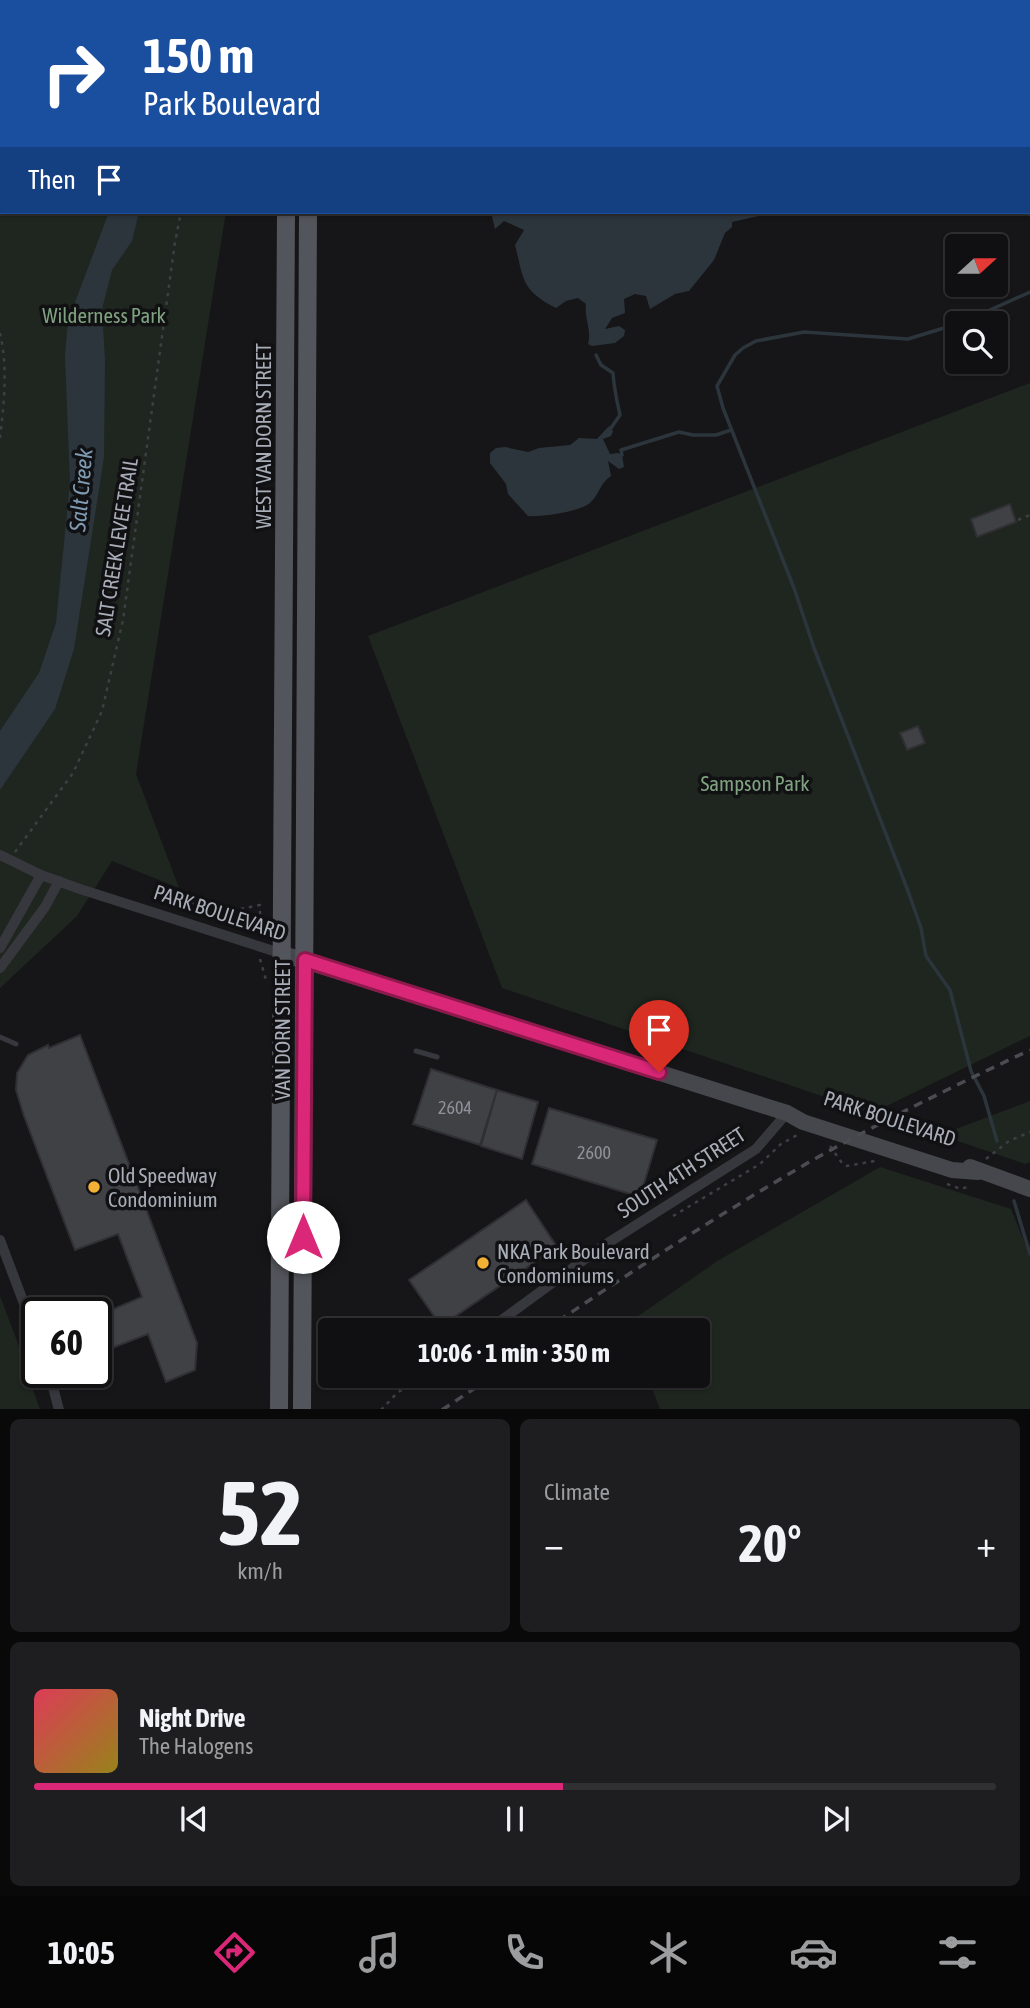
<!DOCTYPE html>
<meta charset="utf-8">
<style>
:root{--surface:#101012;--page:#1e1e20;--text:#f1f3f6;--muted:#9c9d9f;--line:#303032;--accent:#db2777}
body{margin:0;font-family:"Asap Condensed",sans-serif;background:var(--page);color:var(--text);height:100vh;display:flex;flex-direction:column;font-size:26px;white-space:nowrap}
*{box-sizing:border-box;margin:0}
p{font-size:23px;color:var(--muted)}
.icon{flex:none;width:38px;height:38px;fill:none;stroke:currentColor;stroke-width:2;stroke-linecap:round;stroke-linejoin:round}
.map{position:relative;height:1409px;overflow:hidden}
.panel{display:flex;flex-direction:column;gap:10px;padding:10px;background:#09090a;flex:1}
.panel>*{flex:none}
.guide{position:absolute;left:0px;top:0px;width:1031px;height:214px;box-shadow:0 2px 5px #0004,0 0 0 2px var(--line);background:#1a4fa0;color:#fff;overflow:hidden}
.needle{width:46px;rotate:69deg}
.tools{position:absolute;left:945px;top:234px;display:grid;gap:14px}
.tools a{display:grid;place-items:center;width:63px;height:63px;border-radius:7px;background:var(--surface);box-shadow:0 2px 5px #0004,0 0 0 2px var(--line);font-size:35px}
.speed{position:absolute;left:21px;top:1297px;display:flex;gap:14px;font-size:35px;font-weight:700;text-align:center}
.speed>*{display:grid;place-content:center;width:91px;height:91px;border-radius:50%;background:var(--surface);box-shadow:0 2px 5px #0004,0 0 0 2px var(--line);line-height:1}
.speed .limit{border:4px solid #111;border-radius:10px;background:#fff;color:#111}
.pin{position:absolute;display:grid;place-items:center;width:60px;height:60px;color:#fff;margin:-72px -30px;border-radius:50% 50% 50% 0;rotate:-45deg;box-shadow:0 0 7px #0007}
.pin .icon{rotate:45deg}
.me{position:absolute;width:77px;margin:-38px;rotate:0deg;stroke-linejoin:round;filter:drop-shadow(0 0 5px #0008)}
.turn{display:flex;align-items:center;gap:24px;height:147px;padding:0 28px;font-size:32px}
.turn .icon{width:91px;height:91px;stroke-width:2.5}
.turn b{display:block;font-size:49px;line-height:60px}
.then{display:flex;align-items:center;height:66px;padding:0 28px;background:#0003;gap:14px;font-size:26px}
.big{font-size:52px;font-weight:700;line-height:1.1}
.panel .card{flex:1;display:flex;flex-direction:column;justify-content:center;gap:10px;min-width:0;padding:0 24px;border-radius:10px;background:var(--page)}
.panel .dial{align-items:center;gap:0}
.dial b{font-size:91px;line-height:1}
.song{display:flex;align-items:center;gap:21px}
.cover{width:84px;height:84px;border-radius:10px;background:linear-gradient(135deg,hsl(350 70% 55%),hsl(50 70% 35%))}
.played{height:7px;border-radius:4px;background:linear-gradient(90deg,var(--accent) 55%,var(--line) 55%)}
.keys{display:flex;justify-content:space-around;direction:ltr}
.heat{display:flex;justify-content:space-between;align-items:center;font-size:38px;direction:ltr}
.panel .tiles{flex:1;display:grid;gap:10px;grid-template-columns:1fr 1fr}
.card:last-child{grid-column:span 2}
.trip{position:absolute;left:318px;top:1318px;width:392px;height:70px;border-radius:7px;background:var(--surface);box-shadow:0 2px 5px #0004,0 0 0 2px var(--line);font-weight:700;line-height:70px;text-align:center}
.tabs{display:flex;height:112px;justify-content:space-around;align-items:center;background:#060607;color:var(--muted)}
.tabs .icon{width:49px;height:49px}
.tabs .on{color:var(--accent)}
.tabs b{font-size:32px;color:var(--text)}
.map>svg:first-child{display:block}
.green{fill:#1e261f}
.water{fill:#2c353c}
.lines{fill:none;stroke-linecap:round;stroke-linejoin:round}
.stream{stroke:#2c353c;stroke-width:3.5}
.building{fill:#404145;stroke:#303034;stroke-width:2}
.path{stroke:#3d3f44;stroke-width:2.5;stroke-dasharray:3.5 5;stroke-linecap:butt}
.lane{stroke:#37383d;stroke-width:5}
.street{stroke:#37383d;stroke-width:10}
.secondary{stroke:#45474d;stroke-width:16}
.primary{stroke:#53555c;stroke-width:18}
.rail{stroke:#4a4c52;stroke-width:3.5;stroke-dasharray:9 7;stroke-linecap:butt}
.route-casing{stroke:#8e194d;stroke-width:18}
.route{stroke:#db2777;stroke-width:12}
.poi-dot{fill:#f2b134;stroke:#111113;stroke-width:2.5}
.labels{text-anchor:middle;dominant-baseline:central;stroke-width:7;stroke-linejoin:round;paint-order:stroke}
.number-label{font-size:18px;fill:#8e929b}
.park-label{font-size:21px;fill:#7fa381;stroke:#111113}
.street-label{font-size:21px;fill:#a8adb8;stroke:#111113}
.poi-label{font-size:21px;fill:#a8adb8;stroke:#111113;text-anchor:start}
.water-label{font-size:23px;font-style:italic;fill:#7f9bb3;stroke:#111113}
</style>
<div class="map">
<svg width="1030" height="1410" viewBox="0 0 1030 1410">
<rect width="100%" height="100%" fill="#161618"/>
<g class="green">
<path d="M0,0L213,2H2V212H226L136,774L179,888L112,861L77,916L0,988Z"/>
<path d="M1030,383V1036L872,1113L502,988L368,636Z"/>
<path d="M1030,1101V1162L1025,1164L940,1135Z"/>
<path d="M880,1167L1011,1209L1030,1256V1409H660L647,1376H698V1330H618L719,1260Z"/>
<path d="M0,1296L26,1365L24,1366L40,1409H0Z"/>
</g>
<g class="water">
<path d="M109,212H139L132,241L112,270L102,309L105,361L104,457L74,649L55,709L0,790V731L39,673L56,623L70,483L65,356L68,321Z"/>
<path d="M491,212H766L763,215L732,222V227L725,233L714,260L689,291L675,294L650,309L646,296L635,294L624,299L625,313L612,318L605,329L619,326L625,330L624,336L615,343L592,346L588,344C592,330 584,318 586,304L578,298L566,301L556,308C521,290 524,280 515,245L524,230L504,221L495,229Z"/>
<path d="M609,426L613,431L611,436L603,439L610,454L618,453L622,455L624,467L619,469L608,461L611,476C600,483 599,495 590,503C579,512 542,517 528,516L508,494L506,484L490,463V453L496,448L505,447L528,452L539,448L570,445L579,438L597,439Z"/>
</g>
<g class="lines">
<g class="stream">
<path d="M957,324L908,339L804,332L756,341L743,348L735,355L717,386L723,408L794,588L814,648L908,891L921,928L926,956L950,990L971,1071L984,1096L997,1141"/>
<path d="M959,324L1030,292"/>
<path d="M596,355L601,365L613,373C614,387 617,402 620,415L611,428"/>
<path d="M622,455L621,450L679,432L693,435H716L731,430"/>
<path d="M1014,1201L1030,1254"/>
</g>
</g>
<g class="building">
<path d="M1010,504L1016,522L977,537L971,519Z"/>
<path d="M918,726L925,743L907,750L900,733Z"/>
<path d="M80,1035L197,1343L195,1370L166,1382L148,1334L112,1348L99,1315L142,1297L118,1234L75,1250L24,1116L16,1090L17,1073L28,1055L48,1045L49,1048Z"/>
<path d="M431,1069L497,1090L480,1145L413,1124Z"/>
<path d="M497,1090L538,1102L522,1159L481,1146Z"/>
<path d="M549,1108L657,1140L640,1197L532,1164Z"/>
<path d="M526,1200L557,1247L441,1326L409,1280Z"/>
</g>
<g class="lines">
<g class="path">
<path d="M0,333C8,368 4,403 0,438"/>
<path d="M1018,520L1030,515"/>
<path d="M15,852L73,773L102,711L123,620L175,242L181,212"/>
<path d="M172,908L173,900L235,910L260,905V935"/>
<path d="M260,959L266,980"/>
<path d="M830,1146L842,1163L847,1166L875,1161"/>
<path d="M986,1159L1009,1141L1030,1132"/>
<path d="M947,1184L961,1189L970,1186"/>
<path d="M673,1216L760,1164L781,1144L799,1134"/>
<path d="M603,1262L615,1254"/>
<path d="M381,1410L398,1392L431,1376"/>
</g>
<g class="lane">
<path d="M0,1037L16,1044"/>
<path d="M416,1051L437,1057"/>
</g>
<g class="street">
<path d="M0,855L41,875L80,889L283,954"/>
<path d="M0,948L41,875"/>
<path d="M0,968L45,907L59,881"/>
<path d="M0,1240L37,1338"/>
<path d="M488,1330L600,1248L756,1149L787,1113"/>
<path d="M49,1372L59,1410"/>
</g>
<g class="secondary">
<path d="M283,954L787,1113L803,1122L952,1170L978,1172"/>
<path d="M970,1167L1030,1189"/>
</g>
<g class="primary">
<path d="M272,0V2"/>
<path d="M294,0V2"/>
<path d="M279,1410L286,212"/>
<path d="M302,1410L308,212"/>
</g>
<g class="rail">
<path d="M545,1330C632,1271 720,1214 811,1161C882,1121 956,1085 1030,1050"/>
<path d="M442,1410L493,1376"/>
</g>
</g>
<g class="lines">
<defs>
<path id="route" d="M303,1237L305,960L659,1072"/>
</defs>
<use href="#route" class="route-casing"/>
<use href="#route" class="route"/>
</g>
<g class="poi-dot">
<circle cx="94" cy="1187" r="7"/>
<circle cx="483" cy="1263" r="7"/>
</g>
<g class="labels">
<g class="number-label">
<text x="455" y="1107">2604</text>
<text x="594" y="1152">2600</text>
</g>
<g class="park-label">
<text x="104" y="315">Wilderness Park</text>
<text x="755" y="783">Sampson Park</text>
</g>
<g class="street-label">
<text transform="translate(263 436) rotate(-90)">WEST VAN DORN STREET</text>
<text transform="translate(116 547) rotate(-81)">SALT CREEK LEVEE TRAIL</text>
<text transform="translate(220 912) rotate(18)">PARK BOULEVARD</text>
<text transform="translate(282 1030) rotate(-90)">VAN DORN STREET</text>
<text transform="translate(890 1118) rotate(18)">PARK BOULEVARD</text>
<text transform="translate(681 1172) rotate(-33)">SOUTH 4TH STREET</text>
</g>
<g class="poi-label">
<text x="108" y="1175">Old Speedway<tspan x="108" dy="24">Condominium</tspan></text>
<text x="497" y="1251">NKA Park Boulevard<tspan x="497" dy="24">Condominiums</tspan></text>
</g>
<g class="water-label">
<text transform="translate(81 490) rotate(-85)">Salt Creek</text>
</g>
</g>
</svg>
<div class="tools">
<a><svg class="needle" viewBox="-14 -14 28 28"><path d="M0-13l5 13h-10z" fill="#e53935"/><path d="M0 13l5-13h-10z" fill="#9c9d9f"/></svg></a>
<a><svg class="icon" aria-label="search" viewBox="0 0 24 24"><circle cx="10" cy="10" r="6"/><path d="M15 15l6 6"/></svg></a>
</div>
<div class="speed"><div class="limit">60</div></div>
<div class="pin" style="left:659px;top:1072px;background:#d93025"><svg class="icon" aria-label="arrive" viewBox="0 0 24 24"><path d="M6 21V4h12l-3 4 3 4H6"/></svg></div>
<svg class="me" style="left:303px;top:1237px" viewBox="-20 -20 40 40"><circle r="19" fill="#fff"/><path d="M0-13L10 11 0 6-10 11z" fill="#db2777"/></svg>
<div class="trip">10:06 · 1 min · 350 m</div>
<div class="guide">
<div class="turn"><svg class="icon" aria-label="right" viewBox="0 0 24 24"><path d="M7 20v-9h11M14 6l5 5-5 5"/></svg><div><b>150 m</b>Park Boulevard</div></div>
<div class="then">Then<svg class="icon" aria-label="arrive" viewBox="0 0 24 24"><path d="M6 21V4h12l-3 4 3 4H6"/></svg></div>
</div>
</div>
<section class="panel">
<div class="tiles">
<div class="card dial"><b>52</b><p>km/h</p></div>
<div class="card"><p>Climate</p>
<div class="heat"><a>−</a><b class="big">20°</b><a>+</a></div>
</div>
<div class="card">
<div class="song"><i class="cover"></i><div><b>Night Drive</b><p>The Halogens</p></div></div>
<div class="played"></div>
<div class="keys"><svg class="icon" aria-label="previous" viewBox="0 0 24 24"><path d="M18 5L8 12l10 7zM5 5v14"/></svg><svg class="icon" aria-label="pause" viewBox="0 0 24 24"><path d="M8 5v14M16 5v14"/></svg><svg class="icon" aria-label="next" viewBox="0 0 24 24"><path d="M6 5l10 7-10 7zM19 5v14"/></svg></div>
</div>
</div>
</section>
<nav class="tabs">
<b>10:05</b>
<svg class="icon on" aria-label="directions" viewBox="0 0 24 24"><path d="M12 3l9 9-9 9-9-9zM9 14v-3h6M13 9l2 2-2 2"/></svg>
<svg class="icon" aria-label="music" viewBox="0 0 24 24"><path d="M9 18V5l10-2v13"/><circle cx="6" cy="18" r="3"/><circle cx="16" cy="16" r="3"/></svg>
<svg class="icon" aria-label="phone" viewBox="0 0 24 24"><path d="M5 4h4l2 5-3 2q2 4 5 5l2-3 5 2v4C11 20 4 13 5 4z"/></svg>
<svg class="icon" aria-label="climate" viewBox="0 0 24 24"><path d="M12 3v18M4 7l16 10M4 17L20 7"/></svg>
<svg class="icon" aria-label="car" viewBox="0 0 24 24"><path d="M5 17H2v-5l4-1 3-4h7l3 4 3 1v5h-3M9 17h6M6 11h13"/><circle cx="7" cy="17" r="2"/><circle cx="17" cy="17" r="2"/></svg>
<svg class="icon" aria-label="filters" viewBox="0 0 24 24"><path d="M4 7h16M4 17h16"/><circle cx="9" cy="7" r="2"/><circle cx="15" cy="17" r="2"/></svg>
</nav>
